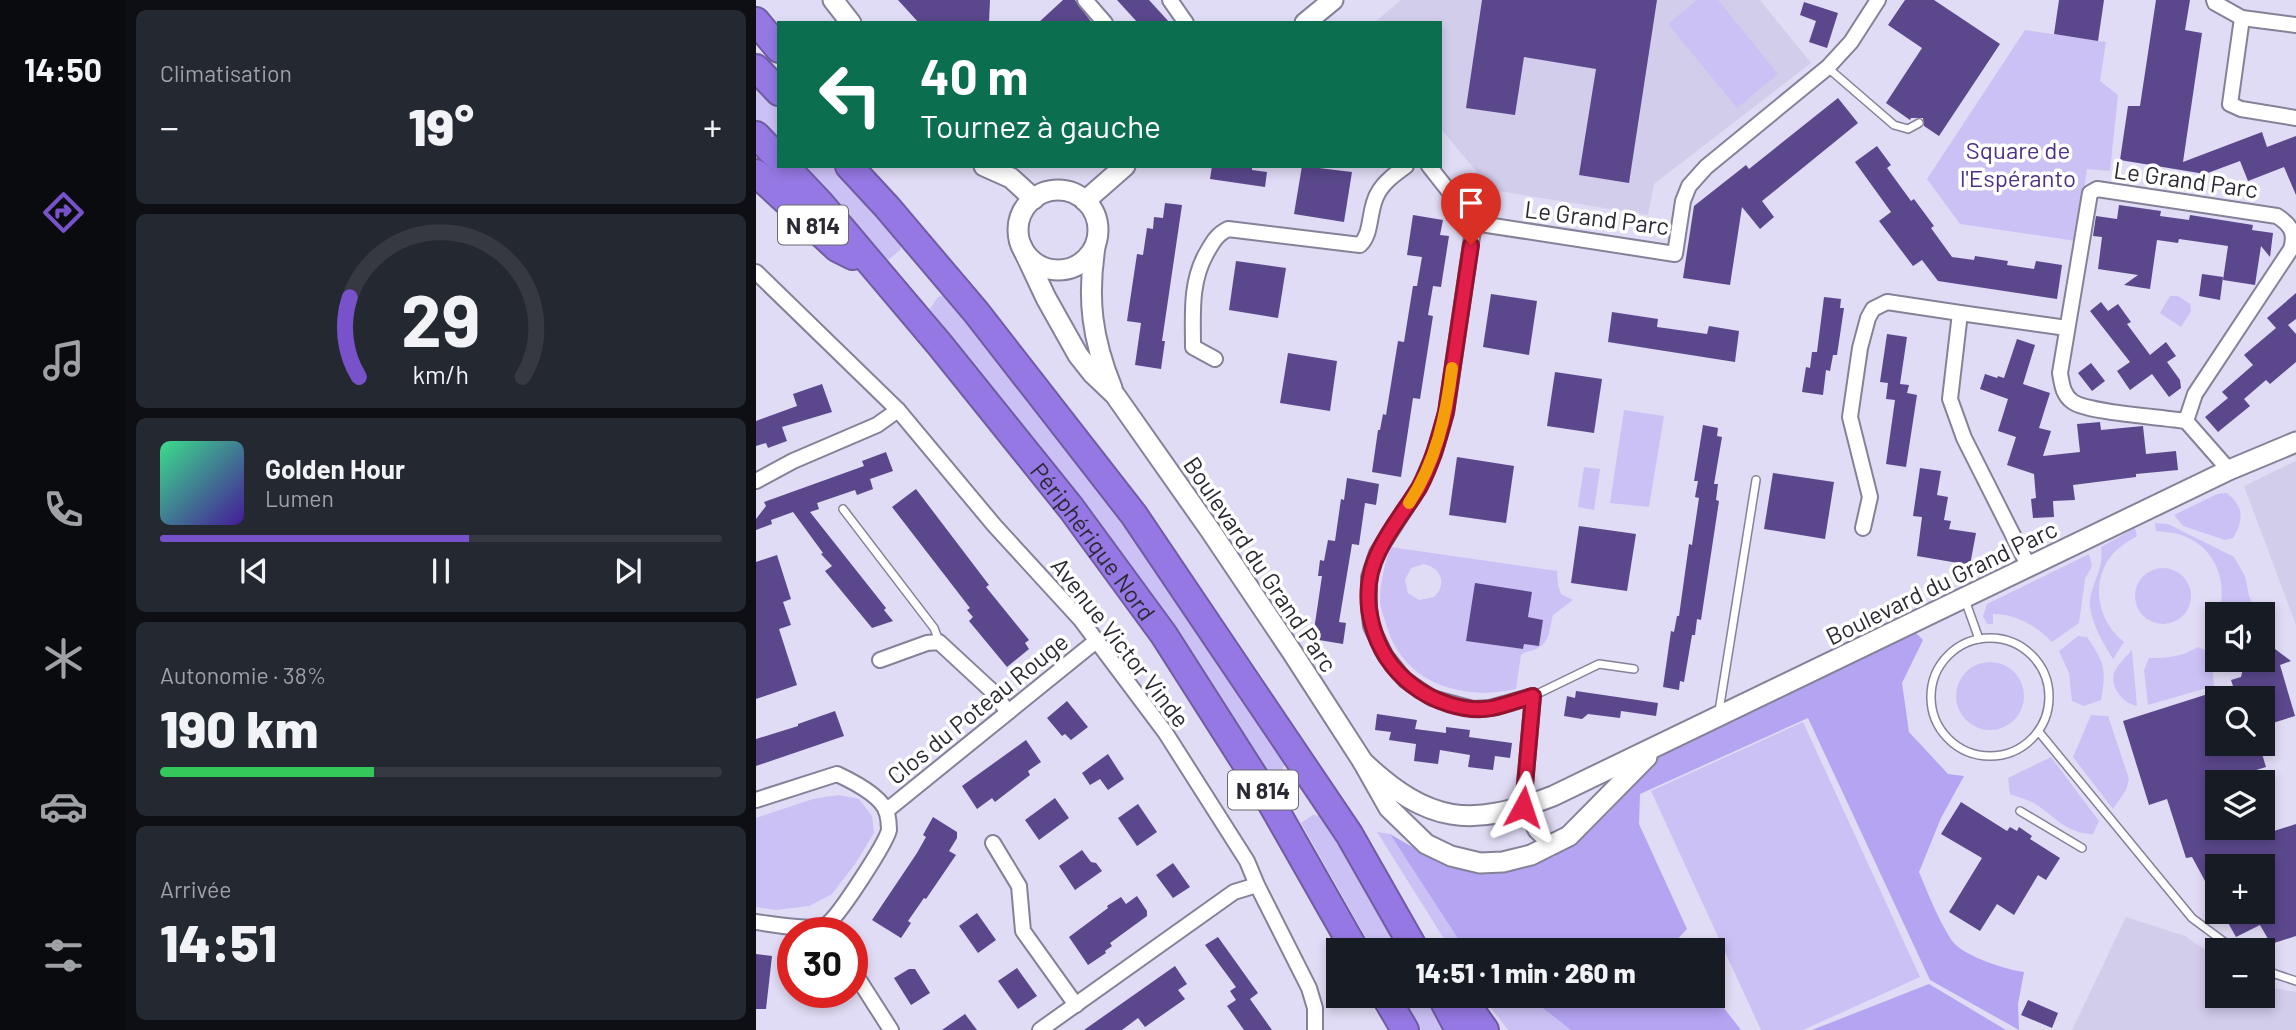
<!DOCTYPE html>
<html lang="fr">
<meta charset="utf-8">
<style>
:root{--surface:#171b24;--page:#242831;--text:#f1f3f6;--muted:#9ea1a6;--line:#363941;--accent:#7852cb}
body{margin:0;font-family:Barlow,sans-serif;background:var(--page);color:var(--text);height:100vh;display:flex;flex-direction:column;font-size:26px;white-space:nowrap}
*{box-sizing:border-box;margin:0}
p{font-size:23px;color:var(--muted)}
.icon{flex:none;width:38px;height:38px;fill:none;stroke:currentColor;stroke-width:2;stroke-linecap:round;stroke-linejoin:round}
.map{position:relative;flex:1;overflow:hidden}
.drawer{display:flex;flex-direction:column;gap:10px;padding:10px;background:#0d0f14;width:630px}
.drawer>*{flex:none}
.top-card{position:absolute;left:21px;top:21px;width:665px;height:147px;border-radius:0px;box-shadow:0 4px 10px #0003;background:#0b6e4f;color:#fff;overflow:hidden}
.controls{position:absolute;left:1449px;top:602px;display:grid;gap:14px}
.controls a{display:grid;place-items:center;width:70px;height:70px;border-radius:0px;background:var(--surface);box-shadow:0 4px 10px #0003;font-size:35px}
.speed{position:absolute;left:21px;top:917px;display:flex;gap:14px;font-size:35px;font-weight:700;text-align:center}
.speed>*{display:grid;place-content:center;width:91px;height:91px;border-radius:50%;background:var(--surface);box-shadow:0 4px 10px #0003;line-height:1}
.speed .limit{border:10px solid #d22;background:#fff;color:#111}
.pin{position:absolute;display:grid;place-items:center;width:60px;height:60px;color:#fff;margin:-72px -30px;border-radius:50% 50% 50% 0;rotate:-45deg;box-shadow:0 0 7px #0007}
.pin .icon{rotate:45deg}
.me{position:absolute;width:77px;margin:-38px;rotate:5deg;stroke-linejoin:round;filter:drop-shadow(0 0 5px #0008)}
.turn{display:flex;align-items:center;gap:24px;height:147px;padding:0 28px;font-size:32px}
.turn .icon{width:91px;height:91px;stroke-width:2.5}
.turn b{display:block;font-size:49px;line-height:60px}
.big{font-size:52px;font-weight:800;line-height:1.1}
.drawer .widget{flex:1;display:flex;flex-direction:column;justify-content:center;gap:10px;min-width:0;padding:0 24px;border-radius:10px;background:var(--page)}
.drawer .dial{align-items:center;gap:0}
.dial svg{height:182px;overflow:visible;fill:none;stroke:var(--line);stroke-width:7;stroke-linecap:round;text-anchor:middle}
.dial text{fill:var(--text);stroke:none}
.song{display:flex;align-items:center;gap:21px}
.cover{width:84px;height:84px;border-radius:10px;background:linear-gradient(135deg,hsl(150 70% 55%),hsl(260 70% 35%))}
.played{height:7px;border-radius:4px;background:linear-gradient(90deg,var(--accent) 55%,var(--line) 55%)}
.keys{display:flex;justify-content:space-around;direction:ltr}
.heat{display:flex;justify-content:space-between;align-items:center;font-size:38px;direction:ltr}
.charge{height:10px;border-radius:5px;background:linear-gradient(90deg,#34c759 38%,var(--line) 0)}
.trip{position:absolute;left:570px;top:938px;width:399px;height:70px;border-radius:0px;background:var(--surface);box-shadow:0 4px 10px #0003;font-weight:800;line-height:70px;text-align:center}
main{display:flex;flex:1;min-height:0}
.tab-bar{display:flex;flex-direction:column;width:126px;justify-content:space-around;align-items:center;background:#090b0e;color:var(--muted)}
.tab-bar .icon{width:49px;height:49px}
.tab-bar .on{color:var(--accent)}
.tab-bar b{font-size:32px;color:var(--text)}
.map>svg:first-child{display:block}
.built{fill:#d3cdec}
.green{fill:#cbc1f5;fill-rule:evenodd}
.forest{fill:#b5a4f2}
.building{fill:#5a478c}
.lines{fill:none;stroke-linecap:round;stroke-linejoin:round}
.lane-casing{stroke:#858198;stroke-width:10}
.street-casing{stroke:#858198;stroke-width:18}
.secondary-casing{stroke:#858198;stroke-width:23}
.highway-casing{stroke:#705ca5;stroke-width:30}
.lane{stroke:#fff;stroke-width:7}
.street{stroke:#fff;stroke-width:14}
.secondary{stroke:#fff;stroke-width:19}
.highway{stroke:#9578e3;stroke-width:26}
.route-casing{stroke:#92132f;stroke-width:18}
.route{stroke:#e11d48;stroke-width:12}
.slow{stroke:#f59e0b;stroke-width:12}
.labels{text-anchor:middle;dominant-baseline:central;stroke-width:7;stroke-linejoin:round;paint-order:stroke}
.shield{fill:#fff;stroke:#6b6970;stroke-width:2}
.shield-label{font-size:23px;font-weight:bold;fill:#2b2933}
.park-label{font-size:24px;fill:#4d3189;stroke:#fff}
.street-label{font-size:24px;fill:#2b2933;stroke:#fff}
</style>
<main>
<nav class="tab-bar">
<b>14:50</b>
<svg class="icon on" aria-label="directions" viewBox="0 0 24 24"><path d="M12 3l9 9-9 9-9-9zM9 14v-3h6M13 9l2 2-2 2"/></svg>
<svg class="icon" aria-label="music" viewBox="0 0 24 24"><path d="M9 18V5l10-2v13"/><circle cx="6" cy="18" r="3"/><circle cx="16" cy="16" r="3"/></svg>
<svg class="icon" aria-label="phone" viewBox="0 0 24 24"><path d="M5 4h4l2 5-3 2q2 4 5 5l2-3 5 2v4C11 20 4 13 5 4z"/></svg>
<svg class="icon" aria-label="climate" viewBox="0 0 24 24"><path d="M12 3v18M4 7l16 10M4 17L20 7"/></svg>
<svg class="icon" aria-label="car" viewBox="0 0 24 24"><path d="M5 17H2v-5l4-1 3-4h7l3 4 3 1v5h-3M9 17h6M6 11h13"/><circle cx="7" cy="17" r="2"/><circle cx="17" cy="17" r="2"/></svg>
<svg class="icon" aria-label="filters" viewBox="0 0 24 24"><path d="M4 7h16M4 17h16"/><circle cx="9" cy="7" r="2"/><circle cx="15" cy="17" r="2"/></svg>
</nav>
<section class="drawer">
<div class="widget"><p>Climatisation</p>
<div class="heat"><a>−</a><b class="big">19°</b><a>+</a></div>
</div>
<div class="widget dial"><svg viewBox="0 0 100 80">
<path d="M14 69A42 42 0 1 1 86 69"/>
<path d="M14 69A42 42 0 0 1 10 34" stroke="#7852cb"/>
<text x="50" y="56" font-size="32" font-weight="700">29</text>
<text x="50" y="72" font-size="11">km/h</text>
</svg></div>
<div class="widget">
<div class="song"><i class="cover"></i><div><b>Golden Hour</b><p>Lumen</p></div></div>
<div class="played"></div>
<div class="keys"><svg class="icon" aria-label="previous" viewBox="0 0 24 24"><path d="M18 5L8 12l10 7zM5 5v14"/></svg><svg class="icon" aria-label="pause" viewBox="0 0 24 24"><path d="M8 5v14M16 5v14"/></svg><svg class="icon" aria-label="next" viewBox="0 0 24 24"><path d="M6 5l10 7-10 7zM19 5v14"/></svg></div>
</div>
<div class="widget"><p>Autonomie · 38%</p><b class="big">190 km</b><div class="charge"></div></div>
<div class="widget"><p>Arrivée</p><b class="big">14:51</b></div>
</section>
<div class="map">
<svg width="1540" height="1030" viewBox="0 0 1540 1030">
<rect width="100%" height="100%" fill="#e1dcf5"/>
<g class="built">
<path d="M645,0H1004L1055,63L898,184L892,215L736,190L684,128V23H618Z"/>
<path d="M1540,461V625L1488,486Z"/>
<path d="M1370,917L1429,936L1461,958V996H1507V986L1540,992V1030H1316Z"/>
</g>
<g class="green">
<path d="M941,0H962L1022,74L981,108L912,24Z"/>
<path d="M1269,30L1350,42L1344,81L1362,95L1354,171L1331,169L1320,241L1204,224L1171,179Z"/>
<path d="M0,84L23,107V144L0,120Z"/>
<path d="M45,166H78L112,202L146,245L144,250L132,260Z"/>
<path d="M191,295L371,525L530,762L526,770L510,774C435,662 360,550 279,442C245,396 206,356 174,309L182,297Z"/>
<path d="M1414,296H1422L1434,304L1435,311L1425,327L1404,313Z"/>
<path d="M868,410L908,416L893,507L854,503Z"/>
<path d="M828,467L844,469L838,510L822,507Z"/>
<path d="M1471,493C1488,507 1488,520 1477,538L1469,540L1427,526L1418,515L1461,494Z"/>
<path d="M1399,523L1412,524L1478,557L1489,576L1493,596L1501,614H1463C1472,579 1459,545 1422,534C1415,532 1407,532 1400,531Z"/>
<path d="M1379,528L1381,536C1369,543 1358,550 1351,562C1335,589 1344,623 1368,642L1357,659C1347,643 1337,626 1334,607C1332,588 1349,570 1345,547Z"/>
<path d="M634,547L801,571L802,585L805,594L817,600L797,615C793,628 795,641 782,648C776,652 771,650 765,655L760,689C707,701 648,684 631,627C629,619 624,609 624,601C624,583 629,564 634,547ZM668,564C686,568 691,585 678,597L663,600L652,593L649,580L655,568ZM776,592L772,617L787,620L783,645L768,644L767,649L711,641Z"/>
<path d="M1333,554L1336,566L1329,579L1323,623L1296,642C1280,626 1261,614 1237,614V624H1231L1227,616L1231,604Z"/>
<circle cx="1407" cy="596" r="28"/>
<path d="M1322,636L1331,637C1348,662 1351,670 1345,700L1328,706L1316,701L1313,673L1303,651Z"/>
<path d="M1442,647L1455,653L1458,686L1392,705L1388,670L1393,658C1412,658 1425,657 1442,647Z"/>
<path d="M1376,650L1381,706C1367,703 1354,688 1358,673C1361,665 1371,656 1376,650Z"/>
<circle cx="1234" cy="696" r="34"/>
<path d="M1335,715L1352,716L1373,779L1370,790L1357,809L1317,757Z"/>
<path d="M1047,722L1164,977L1047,1030H1005L895,791Z"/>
<path d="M1295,757L1343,821L1337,834C1310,834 1298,815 1276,802C1270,799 1261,797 1254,794L1252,778Z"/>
<path d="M82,795L103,799L116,816L118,833L99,864L76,894L53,906L20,910L0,907V818L57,799Z"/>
<path d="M557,815L566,816L604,877L645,950H617L545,823Z"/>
<path d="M621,832L634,834L706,945L712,950H695Z"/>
<path d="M641,996H670L689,1030H660Z"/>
<path d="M726,996H771L815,1030H752Z"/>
</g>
<g class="forest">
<path d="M1157,630L1167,640L1146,683L1153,732L1192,774L1208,776L1185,818L1163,872C1170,889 1189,936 1201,946C1215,958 1251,970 1268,972L1262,1004L1263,1030L1174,980L1052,718L884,794L883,824L931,929L918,943L923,950H712L706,945L634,834L682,862L735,869L797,857L852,813L895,763L923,741Z"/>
<path d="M1173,984L1250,1030H1056Z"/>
<path d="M957,994L985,1030H815L771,996Z"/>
</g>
<g class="building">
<path d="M142,0H234L233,23H163Z"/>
<path d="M307,0H319L336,23H282Z"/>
<path d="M361,0H393L414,23H382Z"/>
<path d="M726,0H901L873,183L823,175L840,69L768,57L759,115L710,108Z"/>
<path d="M1149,0H1178L1244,44L1183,136L1168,126L1167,118H1155L1154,120L1130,103L1166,48L1132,25Z"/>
<path d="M1303,0H1348L1342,41L1298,34Z"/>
<path d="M1400,0H1434L1429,30L1446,33L1427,162L1506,132L1511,147L1540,136V195L1528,167L1492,181L1484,161L1449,174L1364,160L1372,106H1384Z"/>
<path d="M1048,2L1082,13L1071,48L1053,42L1060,21L1044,15Z"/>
<path d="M1082,98L1102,123L1006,201L1018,217L1004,229L986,207L974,285L927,278L938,206L990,165L993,169Z"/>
<path d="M1121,146L1135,165L1131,168L1155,201L1158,199L1178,226L1175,228L1196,257L1218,260L1219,256L1252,261L1251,265L1278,269L1280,261L1306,265L1301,299L1182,281L1166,260L1157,266L1123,221L1135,212L1099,162Z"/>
<path d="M456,166H496V170L511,172L509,187L454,179Z"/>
<path d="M546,166L596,172L588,222L538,214Z"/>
<path d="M409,203L426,205L406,341H409L405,369L379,365L385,323L371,321L381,254L387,255L391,228L397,229L398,217L407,218Z"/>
<path d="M1363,205L1405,211L1404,216L1433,220L1434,215L1497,225L1496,230L1517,233L1514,257L1505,246L1499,285L1467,280L1472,246L1423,239L1422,243L1401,240L1394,289L1368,285L1382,275L1342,269L1346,237L1337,236L1340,216L1361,219Z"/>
<path d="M657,215L687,220L684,235L693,236L685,287L677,286L672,315L677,316L664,399L657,398L645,477L616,472L622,430H624L627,414L630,415L642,341L648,342L657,286H661L666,257L651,255Z"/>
<path d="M480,261L530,268L522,318L473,310Z"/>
<path d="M1446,274L1467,277L1464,300L1443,296Z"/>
<path d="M1540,293V319L1532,325L1540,334V362L1514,384L1510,380L1488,399L1494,406L1462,432L1449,417L1472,398L1466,392L1497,365L1488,355L1520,328L1511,318Z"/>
<path d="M735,294L781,301L773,355L727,347Z"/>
<path d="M1068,297L1085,299L1084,308H1088L1081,355H1077L1074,371L1070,370L1067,395L1046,392L1050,367L1054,368L1056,352H1061Z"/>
<path d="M1345,302L1352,311L1362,304L1375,322L1371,324L1394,355L1410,342L1420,356L1411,362L1424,380L1425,388L1413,397L1396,374L1374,390L1361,371L1374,362L1334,311Z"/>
<path d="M856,312L902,319L901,327L951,334L953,326L983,331L979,362L852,342Z"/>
<path d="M1131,334L1151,337L1144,384L1153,385L1151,393L1161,395L1150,467L1130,464L1139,400L1130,399L1132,383L1124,382Z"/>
<path d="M1261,339L1279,345L1267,384L1294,393L1283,428L1295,431L1287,456L1324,452L1321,424L1344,422L1345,430L1387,426L1390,454L1420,451L1422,470L1380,474V477L1317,485L1319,500L1297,501L1298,517L1277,518L1275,499L1280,498L1278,474L1251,465L1260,437L1242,431L1252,399L1224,389L1229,374L1241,378L1242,376L1248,378Z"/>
<path d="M532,353L581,361L574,411L524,403Z"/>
<path d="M1335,363L1349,381L1336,391L1322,373Z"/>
<path d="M799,372L846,379L838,433L791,426Z"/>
<path d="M66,384L76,412L26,427L31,441L12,448L10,443L0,446V421L41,406L37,394Z"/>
<path d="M947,425L962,428L961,436L966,437L958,484H962L960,500L963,501L945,620L941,619L939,635H936L928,682L924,681L923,690L907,687L915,631L918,632L921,616H923L933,544L936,545L943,498L939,497L942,481H938Z"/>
<path d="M130,452L137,471L114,479L117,489L101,495L99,490L61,503L63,509L54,512L130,608L128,610L137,621L116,628L69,571L76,566L65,554L67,553L37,512L15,520L16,524L0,530V519L10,506L8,502L108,466L106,461Z"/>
<path d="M701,457L758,466L750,523L693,515Z"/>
<path d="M1164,468L1185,471L1181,495L1192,497L1188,520L1195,521L1193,529L1220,533L1214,565L1161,556L1166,517L1157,516Z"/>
<path d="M1017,473L1078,482L1069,539L1008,529Z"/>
<path d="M591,478L623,484L620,505L609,503L603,545L596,544L583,622L590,623L587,644L563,640L564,631L558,630L566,576H562L564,560L568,561L572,540L579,541L585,499L588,500Z"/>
<path d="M160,489L233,585L230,587L273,640L269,643L273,649L251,667L213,621L217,617L211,610L214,608L136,507Z"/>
<path d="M823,526L880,534L871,591L815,583Z"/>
<path d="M21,555L35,599L27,602L35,625L23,629L41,685L0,699V562Z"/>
<path d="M719,583L776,592L772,617L787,620L783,646L768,644L767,649L710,641Z"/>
<path d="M1507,640L1535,661L1524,665L1539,716L1507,726V698H1461V744H1503L1510,767L1461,782V828H1517L1518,831L1540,824V936L1515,944L1504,925L1480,937L1466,912H1507V866H1461V903L1436,857L1430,858L1411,799L1393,805L1367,721L1477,686L1475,680L1485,677L1489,660H1507Z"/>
<path d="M820,691L902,703L900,716L865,711L864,718L832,714L826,719L808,716L811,696L819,698Z"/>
<path d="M311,701L332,727L315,740L309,734L306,736L291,718Z"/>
<path d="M79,711L88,736L0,766V739L42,726V724Z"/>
<path d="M621,714L661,720L659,729L690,733V727L714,730L713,737L756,743L754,758L739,756L737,770L712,767L714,755L684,750L682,764L658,761L660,744L633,740L635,732L619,730Z"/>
<path d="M270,740L285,762L272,771L274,775L239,802L236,798L221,809L206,786Z"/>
<path d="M352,754L368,779L352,790L344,779L334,785L326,773Z"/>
<path d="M299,798L313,818L283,840L269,820Z"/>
<path d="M1205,802L1251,831L1254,827L1261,831L1263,827L1276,836L1274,839L1304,858L1290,880L1282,875L1258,915L1241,904L1224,931L1193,912L1226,858L1185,834Z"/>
<path d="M382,804L401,832L381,846L362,818Z"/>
<path d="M177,817L201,832V838L193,851L200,855L170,899L168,898L152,921L155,923L145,938L116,920L161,853L170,837L167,835Z"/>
<path d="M326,850L335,862L340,863L346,871L319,890L303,866Z"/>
<path d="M417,863L434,887L417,898L400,875Z"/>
<path d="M381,896L391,911V916L354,943L356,946L349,951L350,953L332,965L313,937L352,908L351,906L365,897L370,904Z"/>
<path d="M221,913L240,940L222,953L203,926Z"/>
<path d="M462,937L502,993L494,999L516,1030H488L471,1006L480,1000L474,991L480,987L449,945Z"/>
<path d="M0,954L16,956L10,1009H0Z"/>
<path d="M419,966L431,984L422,990L429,999L389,1027L382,1018L366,1030H328Z"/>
<path d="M261,968L281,996L262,1009L242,981Z"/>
<path d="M153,969H159L174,993L155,1005L138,978Z"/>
<path d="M1272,1000L1302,1013L1296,1028L1265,1015Z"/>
<path d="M209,1014L221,1030H186Z"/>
</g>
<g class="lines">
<defs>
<g id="lane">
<path d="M1072,68L1138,125L1152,129L1163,123"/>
<path d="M87,509L178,628L183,641"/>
<path d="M1209,600L1223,639"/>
<circle cx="1234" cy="697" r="59"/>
<path d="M777,696L843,664L878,669"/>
<path d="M963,711L1000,480"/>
<path d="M1283,732L1436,918L1479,950"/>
<path d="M1264,811L1326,848"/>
<path d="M1507,967L1519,974L1540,981"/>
</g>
<g id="street">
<path d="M329,0L349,23"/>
<path d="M414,0L430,23"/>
<path d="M1458,0L1459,3L1486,18"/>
<path d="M1540,25L1486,18L1474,104L1485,109L1540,118"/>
<path d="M673,166L718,223"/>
<path d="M718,223L690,413L678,454L664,486L621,553L613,577V608L615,626L629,655L649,680L676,698L717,709L734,708L777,696L767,807L780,831L796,846"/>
<path d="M718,223L919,254L927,201L933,186L950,167L1072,67L1095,42L1122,0"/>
<path d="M0,272L142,410L238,525L325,620L409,732L491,861L501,885L553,988L559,1008V1030"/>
<path d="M459,359L437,347C437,314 434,283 450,254C457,242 460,235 472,229L604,245C617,233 612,209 622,193C628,182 639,174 650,166"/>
<path d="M1430,421L1439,394L1535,249C1540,233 1535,225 1521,216L1341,189L1334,193L1304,373C1306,385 1307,395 1317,402C1334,413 1406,417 1430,421L1473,470"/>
<path d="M0,481L37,461L121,425L142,410"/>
<path d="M1107,528L1114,497L1094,417L1104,348L1112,318L1117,309L1131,302L1204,313"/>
<path d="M1273,567L1208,438L1194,399L1204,313L1311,328"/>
<path d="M124,660L171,643L183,642L237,692L252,712"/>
<path d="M0,800L81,774C96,781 126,796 131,813C132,817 133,826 133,830C130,843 82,918 70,925C56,932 16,924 0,922"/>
<path d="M130,811L340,641"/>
<path d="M237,843L263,886L267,931L320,1005"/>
<path d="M96,969L135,1030"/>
<path d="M284,1030L478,892L501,885"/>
</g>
<g id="secondary">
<path d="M77,0L95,23"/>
<path d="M549,23L577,0"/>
<path d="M228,166L255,178L278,199"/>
<circle cx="302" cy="230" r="40"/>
<path d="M329,201L369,166"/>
<path d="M265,245L290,298L322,355L337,374L359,395L454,530L536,652L607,762L633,808L670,844L695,856L724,863L747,862L775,855L813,836L891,757"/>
<path d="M339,247C331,299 336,339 356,388"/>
<path d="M607,762C673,824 714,828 797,796L1473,470L1540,442"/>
</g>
<g id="highway">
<path d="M0,21L23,49"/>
<path d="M0,68L23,92"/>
<path d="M0,135L23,159"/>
<path id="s1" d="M29,166L64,203L184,345L315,508L408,635L517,806L599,950"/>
<path d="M93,166L131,207L220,312L378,515L593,834L659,950"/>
<path d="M0,173L81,248L97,256"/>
<path d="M629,996L649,1030"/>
<path d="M685,996L703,1030"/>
<path d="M705,996L729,1030"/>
</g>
</defs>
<use href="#lane" class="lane-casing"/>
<use href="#street" class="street-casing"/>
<use href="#secondary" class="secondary-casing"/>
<use href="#highway" class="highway-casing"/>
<use href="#lane" class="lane"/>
<use href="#street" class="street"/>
<use href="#secondary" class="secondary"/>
<use href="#highway" class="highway"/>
</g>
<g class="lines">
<defs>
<path id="route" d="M715,245L690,412C683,438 676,464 663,488C650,509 634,528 623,551C600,596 616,655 656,685C676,701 709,713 736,708C750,705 763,700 777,696L767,807"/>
</defs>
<use href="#route" class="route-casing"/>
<use href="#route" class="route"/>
<path class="slow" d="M653,503C680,461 690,417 696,368"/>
</g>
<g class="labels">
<g class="shield">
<rect x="22" y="205.5" width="70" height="39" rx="5"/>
<rect x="472" y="770.5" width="70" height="39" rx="5"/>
</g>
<g class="shield-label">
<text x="57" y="225">N 814</text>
<text x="507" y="790">N 814</text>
</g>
<g class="park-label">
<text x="1262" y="149">Square de<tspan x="1262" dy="28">l'Espéranto</tspan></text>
</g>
<g class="street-label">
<text transform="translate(1430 179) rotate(8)">Le Grand Parc</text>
<text transform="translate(841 217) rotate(7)">Le Grand Parc</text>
<text stroke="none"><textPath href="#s1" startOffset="486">Périphérique Nord</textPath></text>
<text transform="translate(505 564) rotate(56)">Boulevard du Grand Parc</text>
<text transform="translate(1185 582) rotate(-26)">Boulevard du Grand Parc</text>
<text transform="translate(365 642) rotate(52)">Avenue Victor Vinde</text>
<text transform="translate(221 708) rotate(-39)">Clos du Poteau Rouge</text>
</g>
</g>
</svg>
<div class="controls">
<a><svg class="icon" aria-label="sound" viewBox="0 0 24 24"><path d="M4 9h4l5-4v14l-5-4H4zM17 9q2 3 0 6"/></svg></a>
<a><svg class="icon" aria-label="search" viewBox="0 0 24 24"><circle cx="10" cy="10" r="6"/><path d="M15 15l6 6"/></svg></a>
<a><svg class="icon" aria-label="layers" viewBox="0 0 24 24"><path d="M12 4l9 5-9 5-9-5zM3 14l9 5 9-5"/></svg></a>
<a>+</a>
<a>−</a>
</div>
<div class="speed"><div class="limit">30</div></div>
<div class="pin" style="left:715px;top:245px;background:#d93025"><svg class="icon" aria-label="arrive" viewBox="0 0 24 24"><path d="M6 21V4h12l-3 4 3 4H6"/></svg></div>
<svg class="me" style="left:767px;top:807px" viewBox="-20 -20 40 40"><path d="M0-17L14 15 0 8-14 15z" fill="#e11d48" stroke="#fff" stroke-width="4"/></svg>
<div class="trip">14:51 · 1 min · 260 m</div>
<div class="top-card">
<div class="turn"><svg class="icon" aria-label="left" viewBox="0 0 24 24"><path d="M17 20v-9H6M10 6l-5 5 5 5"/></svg><div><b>40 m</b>Tournez à gauche</div></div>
</div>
</div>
</main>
